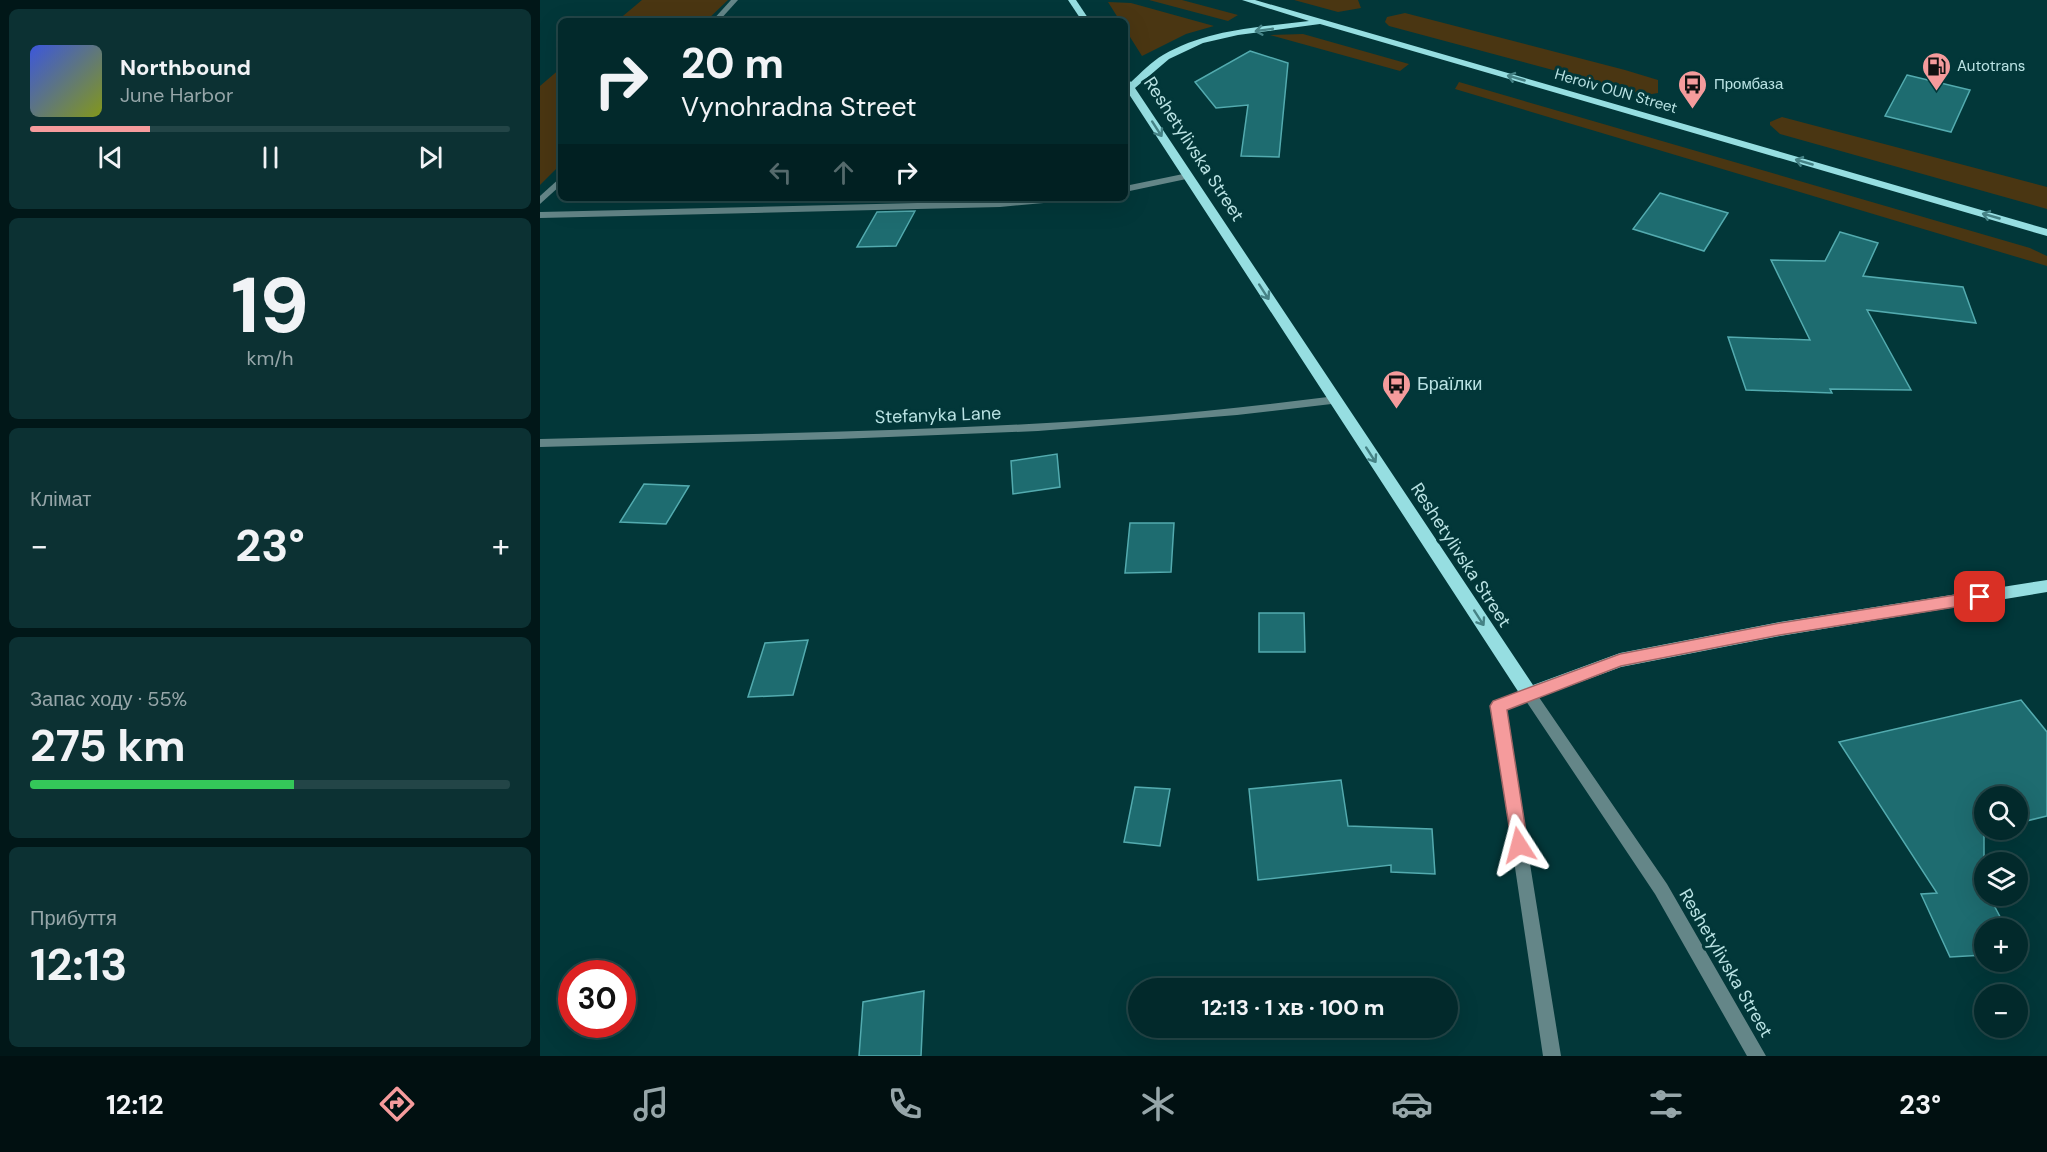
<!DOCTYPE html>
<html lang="uk">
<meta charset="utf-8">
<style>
:root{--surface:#02292b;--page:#0c3133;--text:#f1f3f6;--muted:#96a6a9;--line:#234547;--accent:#f59b9c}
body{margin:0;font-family:"DM Sans",sans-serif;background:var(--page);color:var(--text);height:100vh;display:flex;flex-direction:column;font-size:22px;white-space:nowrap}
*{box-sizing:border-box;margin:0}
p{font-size:20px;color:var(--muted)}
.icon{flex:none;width:33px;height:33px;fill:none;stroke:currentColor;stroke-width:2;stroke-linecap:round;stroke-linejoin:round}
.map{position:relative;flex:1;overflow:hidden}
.sheet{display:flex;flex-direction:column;gap:9px;padding:9px;background:#011718;width:540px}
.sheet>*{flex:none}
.hud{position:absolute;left:18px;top:18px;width:570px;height:183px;border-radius:9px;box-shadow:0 6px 24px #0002,0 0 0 2px var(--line);background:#02292b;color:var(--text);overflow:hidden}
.fabs{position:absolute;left:1434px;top:786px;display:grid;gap:12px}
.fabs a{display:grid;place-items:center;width:54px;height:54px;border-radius:50%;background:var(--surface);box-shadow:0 6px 24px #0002,0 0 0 2px var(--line);font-size:30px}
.speed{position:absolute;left:18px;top:960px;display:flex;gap:12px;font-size:30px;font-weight:700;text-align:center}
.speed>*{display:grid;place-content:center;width:78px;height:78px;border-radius:50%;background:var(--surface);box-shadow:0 6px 24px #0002,0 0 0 2px var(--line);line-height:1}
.speed .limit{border:9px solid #d22;background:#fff;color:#111}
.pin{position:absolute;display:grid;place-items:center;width:51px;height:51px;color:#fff;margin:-26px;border-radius:12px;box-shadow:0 3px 9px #0006}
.me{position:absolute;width:66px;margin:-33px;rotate:351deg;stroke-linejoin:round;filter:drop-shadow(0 0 4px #0008)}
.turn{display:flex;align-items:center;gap:21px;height:126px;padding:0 24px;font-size:27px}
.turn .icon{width:78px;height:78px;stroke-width:2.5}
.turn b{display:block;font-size:42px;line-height:51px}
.lanes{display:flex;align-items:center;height:57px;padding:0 24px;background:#0003;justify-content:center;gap:30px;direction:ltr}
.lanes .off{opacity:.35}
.big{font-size:45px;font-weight:700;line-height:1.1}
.sheet .widget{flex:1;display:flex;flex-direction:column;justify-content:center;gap:9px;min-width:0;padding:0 21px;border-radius:9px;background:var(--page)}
.sheet .dial{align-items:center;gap:0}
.dial b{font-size:78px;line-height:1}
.song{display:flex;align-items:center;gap:18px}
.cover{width:72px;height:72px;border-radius:9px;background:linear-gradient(135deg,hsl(230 70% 55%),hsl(70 70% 35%))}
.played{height:6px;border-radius:3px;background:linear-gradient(90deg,var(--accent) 25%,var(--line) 25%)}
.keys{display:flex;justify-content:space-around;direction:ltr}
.heat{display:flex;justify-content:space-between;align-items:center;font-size:33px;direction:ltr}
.charge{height:9px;border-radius:4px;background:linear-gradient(90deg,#34c759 55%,var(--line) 0)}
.trip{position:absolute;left:588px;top:978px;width:330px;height:60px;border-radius:30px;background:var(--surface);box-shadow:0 6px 24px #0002,0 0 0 2px var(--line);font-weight:700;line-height:60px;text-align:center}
.dock{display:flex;height:96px;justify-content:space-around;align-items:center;background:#011011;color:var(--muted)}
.dock .icon{width:42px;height:42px}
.dock .selected{color:var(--accent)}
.dock b{font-size:27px;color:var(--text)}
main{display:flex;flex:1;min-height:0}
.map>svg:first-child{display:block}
.green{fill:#4a3612}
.building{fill:#1e6c70;stroke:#53abaf;stroke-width:1.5}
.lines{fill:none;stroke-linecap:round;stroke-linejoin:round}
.minor{fill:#648688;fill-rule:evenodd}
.tertiary{fill:#648688;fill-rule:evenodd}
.primary{fill:#96dee1;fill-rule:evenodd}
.oneway{stroke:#458285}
.route{fill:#f59b9c;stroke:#9f6565;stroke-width:1.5}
.labels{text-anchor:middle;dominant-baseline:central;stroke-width:6;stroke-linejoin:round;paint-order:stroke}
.far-poi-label{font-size:15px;fill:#bae3e4;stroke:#023739;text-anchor:start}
.far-street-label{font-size:15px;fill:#bae3e4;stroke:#023739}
.street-label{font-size:18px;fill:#bae3e4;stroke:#023739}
.poi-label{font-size:18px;fill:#bae3e4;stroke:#023739;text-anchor:start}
</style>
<main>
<section class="sheet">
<div class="widget">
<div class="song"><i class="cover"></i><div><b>Northbound</b><p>June Harbor</p></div></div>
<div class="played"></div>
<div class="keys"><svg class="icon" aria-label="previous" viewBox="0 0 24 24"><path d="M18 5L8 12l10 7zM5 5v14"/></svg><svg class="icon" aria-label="pause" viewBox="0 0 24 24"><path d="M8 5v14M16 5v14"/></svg><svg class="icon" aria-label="next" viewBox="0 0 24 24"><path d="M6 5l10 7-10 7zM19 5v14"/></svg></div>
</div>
<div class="widget dial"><b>19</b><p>km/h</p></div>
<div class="widget"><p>Клімат</p>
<div class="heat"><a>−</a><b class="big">23°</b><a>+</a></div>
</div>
<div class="widget"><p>Запас ходу · 55%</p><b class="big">275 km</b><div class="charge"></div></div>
<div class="widget"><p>Прибуття</p><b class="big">12:13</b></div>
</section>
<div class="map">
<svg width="1507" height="1056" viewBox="0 0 1507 1056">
<rect width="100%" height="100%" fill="#023739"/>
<g class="green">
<path d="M102,0H188L166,21H77Z"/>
<path d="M609,0H642L698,15L688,21Z"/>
<path d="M754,0H818L821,8L798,12Z"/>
<path d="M568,2L591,3L674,26L646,34L602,56L585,29V21H580Z"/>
<path d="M865,13L1085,70L1118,80V93L1106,95L849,26L845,22L847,17Z"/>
<path d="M763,34L869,64L860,71L730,35Z"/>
<path d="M21,68V164L0,185V86Z"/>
<path d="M919,82L1490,248L1507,256V266L915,89Z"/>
<path d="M1242,117L1507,187V209L1240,134L1230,125V122Z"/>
</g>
<g class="building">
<path d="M710,51L748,63L739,157L701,156L708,105L676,108L655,82Z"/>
<path d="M1367,75L1430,90L1411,132L1345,116Z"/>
<path d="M1120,193L1188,213L1164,251L1093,229Z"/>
<path d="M375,211L356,246L317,247L337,212Z"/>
<path d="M1300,232L1338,243L1323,276L1423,287L1436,323L1327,310L1371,390L1290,389L1292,393L1206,390L1188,337L1270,340L1231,260L1285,261Z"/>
<path d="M517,454L520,487L473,494L471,461Z"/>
<path d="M104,484L149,486L126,524L80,522Z"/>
<path d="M590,523H634L631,572L585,573Z"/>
<path d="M719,613H764L765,652H719Z"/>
<path d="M268,640L253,695L208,697L225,643Z"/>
<path d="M1481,700L1507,732V816L1478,823V796H1444V830H1451L1444,831V896H1449L1466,928H1444V955L1410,957L1381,894L1397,893L1299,742Z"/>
<path d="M801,780L808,826L892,829L895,874L851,872V865L718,880L709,789Z"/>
<path d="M595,787L630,789L620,846L584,842Z"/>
<path d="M384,991L381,1056H319L323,1002Z"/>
</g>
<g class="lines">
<g class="minor">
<path d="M648,173L652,176L651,178L585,192V186Z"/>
<path d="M497,198H530L526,201L460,207L0,218V212L460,201Z"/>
<path d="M796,396L801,400L800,403L697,415L498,431L299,439L0,447V439C199,434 399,432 598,417C664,412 730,404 796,396Z"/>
<path d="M989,688L994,690L996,694L994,698L965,709L1021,1056H1003L951,706L953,702Z"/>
</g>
<g class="tertiary">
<path d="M191,0H198L179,21H172Z"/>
<path d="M21,177V185L0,204V196Z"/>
<path d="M989,688L994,690L1127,884L1226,1056H1207L1115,894L984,698L982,694L984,690Z"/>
</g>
<g class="primary">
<path d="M528,0H536L550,21H542Z"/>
<path d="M702,0H715L1507,229V236L780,24L698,35L663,43L629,59L595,88L993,685L1080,653L1240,622L1507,580V592L1240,636L1081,667L989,701L983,699L585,88V77L591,82C601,73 611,62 623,55C667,29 720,27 769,21Z"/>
</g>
</g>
<defs><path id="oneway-shaft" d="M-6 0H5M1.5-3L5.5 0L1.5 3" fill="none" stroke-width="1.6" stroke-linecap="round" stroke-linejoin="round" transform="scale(1.5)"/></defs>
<g class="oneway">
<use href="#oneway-shaft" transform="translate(724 30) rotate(172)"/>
<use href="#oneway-shaft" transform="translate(976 78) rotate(-164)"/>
<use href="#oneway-shaft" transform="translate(617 129) rotate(57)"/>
<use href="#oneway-shaft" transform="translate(1264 162) rotate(-164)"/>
<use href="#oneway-shaft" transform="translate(1451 216) rotate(-164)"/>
<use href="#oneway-shaft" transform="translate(724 292) rotate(57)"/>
<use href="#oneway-shaft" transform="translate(831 455) rotate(57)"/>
<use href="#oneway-shaft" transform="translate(939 618) rotate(57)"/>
</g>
<path class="route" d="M1440,591L1447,597L1440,603L1240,635L1081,666L967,710L988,845L985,851L979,853L973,851L950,706L953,701L1080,654L1240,623Z"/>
<defs>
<symbol id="fuel-pin" viewBox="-11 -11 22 30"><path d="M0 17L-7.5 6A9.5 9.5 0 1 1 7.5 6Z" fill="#f59b9c" stroke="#023739"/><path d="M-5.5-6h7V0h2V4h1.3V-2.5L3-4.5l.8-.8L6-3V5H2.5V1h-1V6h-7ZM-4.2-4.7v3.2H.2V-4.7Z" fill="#111"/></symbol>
<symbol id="bus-pin" viewBox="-11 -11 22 30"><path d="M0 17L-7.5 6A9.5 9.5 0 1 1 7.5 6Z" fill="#f59b9c" stroke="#023739"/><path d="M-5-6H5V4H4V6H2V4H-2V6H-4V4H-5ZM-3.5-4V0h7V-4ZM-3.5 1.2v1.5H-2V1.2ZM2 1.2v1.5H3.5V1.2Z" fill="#111"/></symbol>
</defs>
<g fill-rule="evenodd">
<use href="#fuel-pin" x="1380" y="50" width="33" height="45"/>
<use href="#bus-pin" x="1136" y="68" width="33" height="45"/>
<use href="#bus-pin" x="840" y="368" width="33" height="45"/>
</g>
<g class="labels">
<g class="far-poi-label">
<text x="1417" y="66">Autotrans</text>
<text x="1174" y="84">Промбаза</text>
</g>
<g class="far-street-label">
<text transform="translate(1076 91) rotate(16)">Heroiv OUN Street</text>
</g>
<g class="street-label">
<text transform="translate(654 149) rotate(57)">Reshetylivska Street</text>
<text transform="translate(398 415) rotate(-2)">Stefanyka Lane</text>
<text transform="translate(921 555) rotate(57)">Reshetylivska Street</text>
<text transform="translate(1186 963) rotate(60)">Reshetylivska Street</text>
</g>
<g class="poi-label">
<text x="877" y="384">Браїлки</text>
</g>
</g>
</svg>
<div class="fabs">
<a><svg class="icon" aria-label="search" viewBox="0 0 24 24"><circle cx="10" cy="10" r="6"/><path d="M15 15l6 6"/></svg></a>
<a><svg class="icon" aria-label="layers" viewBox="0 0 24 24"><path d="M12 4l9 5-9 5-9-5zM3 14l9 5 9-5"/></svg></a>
<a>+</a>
<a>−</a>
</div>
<div class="speed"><div class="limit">30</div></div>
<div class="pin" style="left:1440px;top:597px;background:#d93025"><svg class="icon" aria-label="arrive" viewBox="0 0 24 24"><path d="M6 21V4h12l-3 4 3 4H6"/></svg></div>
<svg class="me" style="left:979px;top:845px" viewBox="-20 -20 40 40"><path d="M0-17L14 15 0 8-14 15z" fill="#f59b9c" stroke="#fff" stroke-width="4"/></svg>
<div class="trip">12:13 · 1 хв · 100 m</div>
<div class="hud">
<div class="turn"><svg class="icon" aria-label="right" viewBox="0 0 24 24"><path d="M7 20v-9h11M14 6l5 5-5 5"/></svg><div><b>20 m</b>Vynohradna Street</div></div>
<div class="lanes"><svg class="icon off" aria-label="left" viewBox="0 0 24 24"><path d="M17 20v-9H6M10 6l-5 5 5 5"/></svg><svg class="icon off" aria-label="ahead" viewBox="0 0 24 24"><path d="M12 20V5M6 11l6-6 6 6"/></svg><svg class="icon" aria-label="right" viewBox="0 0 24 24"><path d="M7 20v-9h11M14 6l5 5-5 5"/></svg></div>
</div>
</div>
</main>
<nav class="dock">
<b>12:12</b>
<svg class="icon selected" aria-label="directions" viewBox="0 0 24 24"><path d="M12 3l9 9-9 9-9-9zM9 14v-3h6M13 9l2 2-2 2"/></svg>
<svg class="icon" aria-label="music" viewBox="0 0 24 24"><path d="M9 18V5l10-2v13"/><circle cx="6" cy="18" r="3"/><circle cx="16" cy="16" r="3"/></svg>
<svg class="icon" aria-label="phone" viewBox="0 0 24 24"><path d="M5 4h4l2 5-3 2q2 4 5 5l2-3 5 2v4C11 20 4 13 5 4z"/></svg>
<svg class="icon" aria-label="climate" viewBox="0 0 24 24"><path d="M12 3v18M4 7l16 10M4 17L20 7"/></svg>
<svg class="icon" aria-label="car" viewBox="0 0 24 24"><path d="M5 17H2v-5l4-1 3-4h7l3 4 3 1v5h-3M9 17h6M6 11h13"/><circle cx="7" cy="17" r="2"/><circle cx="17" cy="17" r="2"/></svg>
<svg class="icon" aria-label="filters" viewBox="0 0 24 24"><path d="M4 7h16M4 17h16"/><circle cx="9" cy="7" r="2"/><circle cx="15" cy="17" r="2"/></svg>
<b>23°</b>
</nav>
